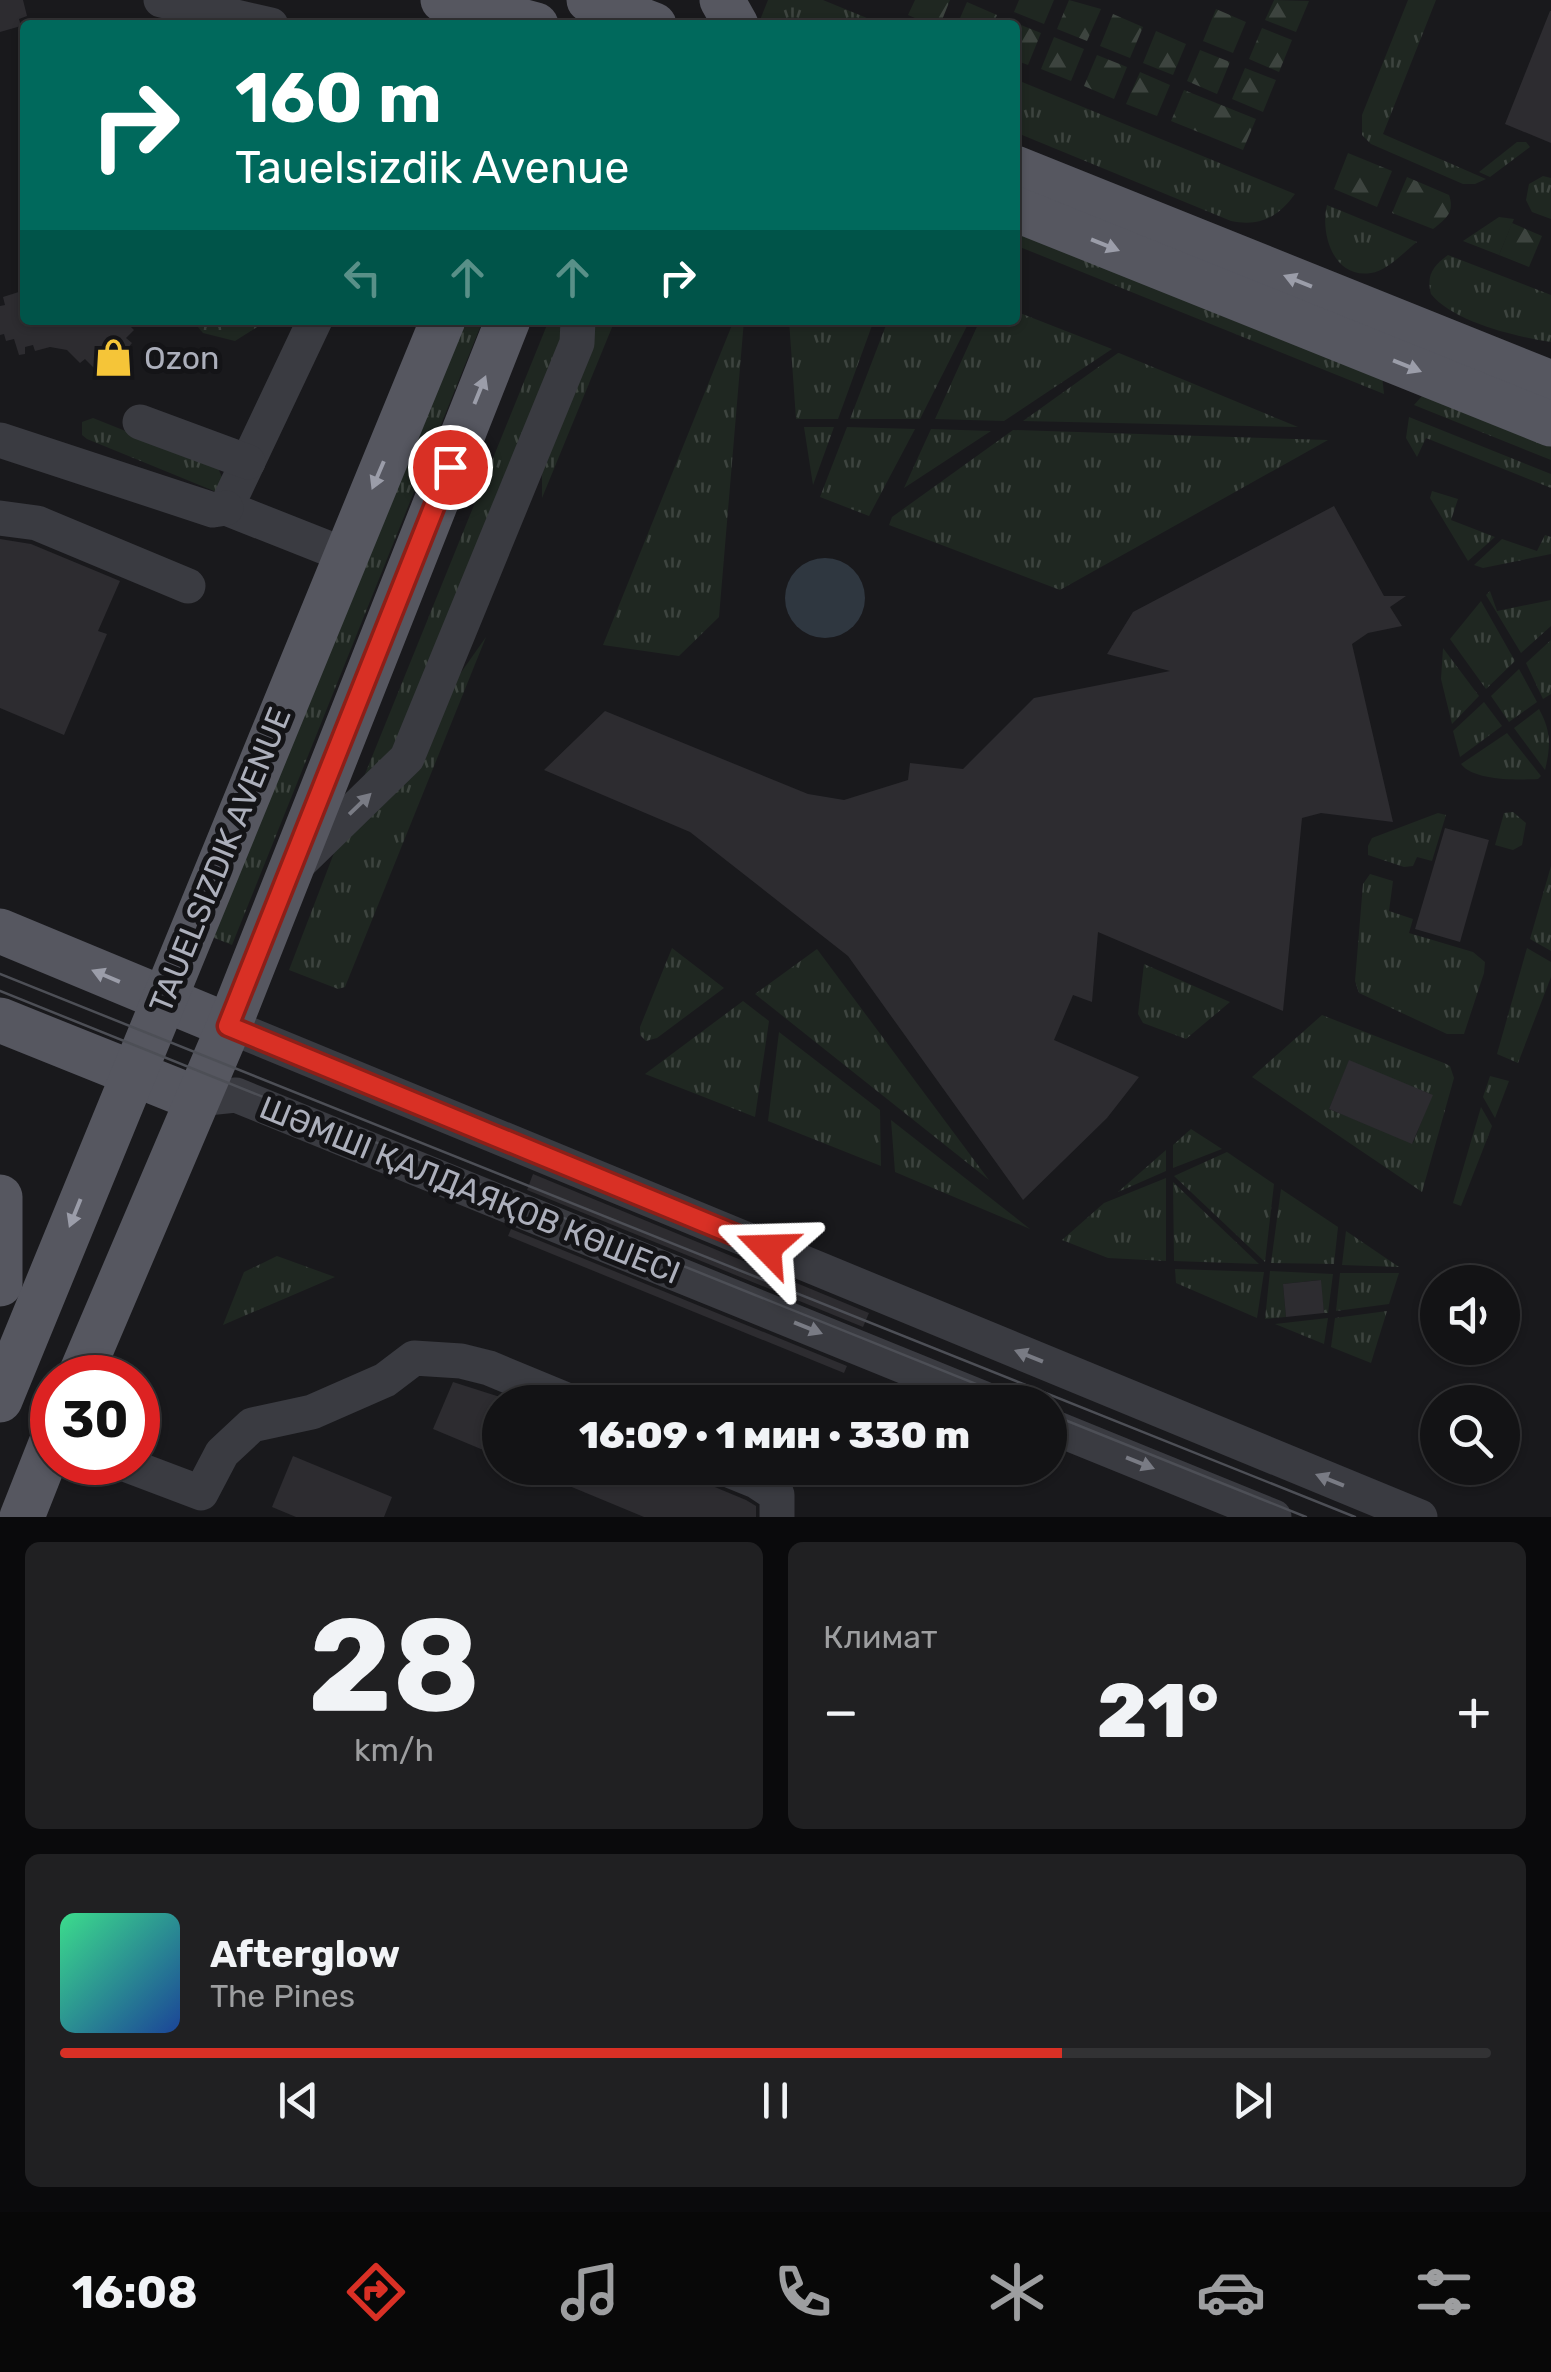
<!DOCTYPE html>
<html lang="ru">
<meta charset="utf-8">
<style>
:root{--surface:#131315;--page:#202022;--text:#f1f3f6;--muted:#9d9ea0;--line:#323234;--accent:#d93025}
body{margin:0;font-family:Rubik,sans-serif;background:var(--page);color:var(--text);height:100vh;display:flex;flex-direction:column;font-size:38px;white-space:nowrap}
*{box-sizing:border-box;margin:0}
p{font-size:32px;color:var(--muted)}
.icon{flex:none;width:55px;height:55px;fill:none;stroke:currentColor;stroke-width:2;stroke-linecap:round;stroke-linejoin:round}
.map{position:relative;height:1517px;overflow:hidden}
.side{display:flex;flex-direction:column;gap:25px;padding:25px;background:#0a0a0c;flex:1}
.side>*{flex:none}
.hud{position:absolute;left:20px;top:20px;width:1000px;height:305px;border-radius:10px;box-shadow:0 2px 8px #0004,0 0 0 2px var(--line);background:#00695c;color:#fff;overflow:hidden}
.tools{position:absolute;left:1420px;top:1265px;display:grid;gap:20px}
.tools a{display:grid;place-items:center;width:100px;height:100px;border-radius:50%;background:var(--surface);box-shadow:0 2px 8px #0004,0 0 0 2px var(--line);font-size:50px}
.speed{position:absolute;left:30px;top:1355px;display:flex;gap:20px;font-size:50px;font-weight:700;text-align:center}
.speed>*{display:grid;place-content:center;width:130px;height:130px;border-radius:50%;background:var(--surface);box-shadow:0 2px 8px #0004,0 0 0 2px var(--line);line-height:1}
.speed .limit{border:15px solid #d22;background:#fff;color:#111}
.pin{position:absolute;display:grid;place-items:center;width:85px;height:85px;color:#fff;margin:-42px;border:5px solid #fff;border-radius:50%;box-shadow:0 2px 10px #0007}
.me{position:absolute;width:110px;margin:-55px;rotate:292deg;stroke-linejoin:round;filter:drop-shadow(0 0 8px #0008)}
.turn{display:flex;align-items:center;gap:35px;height:210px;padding:0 50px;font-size:45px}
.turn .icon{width:130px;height:130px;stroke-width:2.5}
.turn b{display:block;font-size:70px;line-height:85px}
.lanes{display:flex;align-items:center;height:95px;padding:0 50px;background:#0003;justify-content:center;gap:50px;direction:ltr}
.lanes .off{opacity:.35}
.big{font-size:75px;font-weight:800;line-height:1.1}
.side .tile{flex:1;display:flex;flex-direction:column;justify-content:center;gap:15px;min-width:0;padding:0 35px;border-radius:15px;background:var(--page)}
.side .dial{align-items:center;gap:0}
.dial b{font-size:130px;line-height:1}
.song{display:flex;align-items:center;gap:30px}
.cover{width:120px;height:120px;border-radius:15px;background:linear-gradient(135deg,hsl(150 70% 55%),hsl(220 70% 35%))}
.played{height:10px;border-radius:5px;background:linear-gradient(90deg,var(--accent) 70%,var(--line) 70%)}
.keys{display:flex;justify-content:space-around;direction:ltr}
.heat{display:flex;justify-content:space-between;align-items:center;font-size:55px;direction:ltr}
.side .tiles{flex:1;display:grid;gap:25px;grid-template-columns:1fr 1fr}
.tile:last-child{grid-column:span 2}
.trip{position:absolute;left:482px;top:1385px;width:585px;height:100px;border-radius:50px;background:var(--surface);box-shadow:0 2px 8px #0004,0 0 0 2px var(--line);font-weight:800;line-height:100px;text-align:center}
.menu{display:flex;height:160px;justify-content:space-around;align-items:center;background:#080808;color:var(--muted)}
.menu .icon{width:70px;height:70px}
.menu .on{color:var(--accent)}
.menu b{font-size:45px;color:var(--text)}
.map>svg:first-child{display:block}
.grass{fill:url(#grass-tufts);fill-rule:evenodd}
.forest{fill:url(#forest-firs)}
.park{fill:url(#park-crowns)}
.water{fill:#2f3740}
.building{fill:#2d2c30}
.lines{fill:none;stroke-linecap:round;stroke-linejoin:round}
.minor{stroke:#3a3b41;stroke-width:35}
.major{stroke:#565760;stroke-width:45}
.tram{stroke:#4d4f56;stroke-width:2.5}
.oneway{fill:#9b9da9}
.oneway2{fill:#797b84}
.route-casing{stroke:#8d1f18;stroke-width:25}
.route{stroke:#d93025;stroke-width:18}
.labels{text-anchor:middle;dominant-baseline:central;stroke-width:10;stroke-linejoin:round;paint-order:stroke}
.poi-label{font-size:32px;fill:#acafbb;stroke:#141417;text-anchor:start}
.street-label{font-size:32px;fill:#acafbb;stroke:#141417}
</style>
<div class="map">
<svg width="1551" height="1517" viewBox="0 0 1551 1517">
<defs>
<pattern id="grass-tufts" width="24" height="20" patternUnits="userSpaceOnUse" patternTransform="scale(2.5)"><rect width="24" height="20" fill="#1f2721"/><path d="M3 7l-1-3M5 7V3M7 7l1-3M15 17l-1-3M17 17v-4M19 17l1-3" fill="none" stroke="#3d443f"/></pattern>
<pattern id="forest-firs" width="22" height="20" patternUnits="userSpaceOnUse" patternTransform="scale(2.5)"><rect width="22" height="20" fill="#1f2721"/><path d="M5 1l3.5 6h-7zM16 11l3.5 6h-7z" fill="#3d443f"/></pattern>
<pattern id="park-crowns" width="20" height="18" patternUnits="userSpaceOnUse" patternTransform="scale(2.5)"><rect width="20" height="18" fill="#1f2721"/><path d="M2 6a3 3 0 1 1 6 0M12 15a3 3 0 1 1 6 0" fill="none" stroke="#3d443f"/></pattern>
</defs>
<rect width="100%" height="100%" fill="#19191c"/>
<g class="grass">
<path d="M768,0H823L884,25H758Z"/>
<path d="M1408,0H1436L1383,134L1486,179L1475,184H1463L1371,144L1362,135V115Z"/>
<path d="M1015,79L1295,194C1278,217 1260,227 1231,221L1015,132Z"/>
<path d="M1517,142H1526L1530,147L1490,177L1479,172Z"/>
<path d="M1543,176L1551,178V219L1532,212L1526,200L1529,184Z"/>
<path d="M1327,205L1417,242C1404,252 1387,271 1371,273C1333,279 1320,233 1327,205Z"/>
<path d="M1499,217L1514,219L1499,255L1463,241Z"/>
<path d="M1015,220L1382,375L1384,394L1015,245Z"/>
<path d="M1448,255L1551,295V342C1517,337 1453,322 1431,294C1426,275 1433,266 1448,255Z"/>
<path d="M1015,311L1112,349L1004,421L935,419L980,320H1015Z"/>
<path d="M459,320H483L232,945L212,937Z"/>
<path d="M549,320H561L560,347L397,750L361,784Z"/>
<path d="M591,320H615L542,498V461Z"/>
<path d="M734,320H744L719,617L679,656L603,645Z"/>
<path d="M789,320H874L838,419H796Z"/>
<path d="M888,320H970L920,419H850Z"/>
<path d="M1118,353H1119L1298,427L1023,421Z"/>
<path d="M1422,396L1551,438V460L1414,405Z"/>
<path d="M1409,417L1551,474V488L1426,438L1417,457L1406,438Z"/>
<path d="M93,418L218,468L224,482L221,490L214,491L87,439L82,435V422Z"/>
<path d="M804,427H834L813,485Z"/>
<path d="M847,427L915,429L869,516L820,497Z"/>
<path d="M931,429L991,431L904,488Z"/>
<path d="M1013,430L1328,440L1060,590L889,525L892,517Z"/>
<path d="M1432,491L1458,499L1451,520L1495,537L1468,561L1430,498Z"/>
<path d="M1545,535L1551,537V554L1483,568L1474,565L1502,539L1537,551Z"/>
<path d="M1490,591L1497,611L1551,600V626L1521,653L1486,595Z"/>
<path d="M1481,601L1515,661L1486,689L1450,639Z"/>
<path d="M486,637L345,987L338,989L289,970L334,853Z"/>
<path d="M1551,640V694L1543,699L1526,663Z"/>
<path d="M1443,648L1479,696L1452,724L1441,679Z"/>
<path d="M1519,669L1537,702L1509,722L1491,696Z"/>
<path d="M1484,702L1502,726L1460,757L1453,731Z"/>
<path d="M1539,709C1551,731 1551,745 1545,770L1514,728Z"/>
<path d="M1507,733L1541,776L1538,779C1517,780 1474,781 1461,764Z"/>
<path d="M1513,812L1526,823L1522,845L1513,850L1495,845L1504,813Z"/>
<path d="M1438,813L1446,815L1432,861L1417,857L1413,866L1404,867L1368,855V846L1372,838Z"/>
<path d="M1551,866V951L1530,939Z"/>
<path d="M1370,874L1393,881L1389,911L1413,919L1409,933L1473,952L1485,962L1484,973L1464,1034H1447L1359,993L1355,981L1363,884Z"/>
<path d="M672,948L724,988L657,1038L646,1041L640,1035V1027Z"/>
<path d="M1527,948L1551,962V977L1518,1063L1497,1054Z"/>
<path d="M817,949L989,1180L755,994Z"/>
<path d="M1144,964L1230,1002L1186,1039L1143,1023L1138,1014Z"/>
<path d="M743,1001L769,1021L755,1117L645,1074Z"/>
<path d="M1322,1015L1444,1063L1450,1066L1454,1078L1422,1192L1252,1077ZM1349,1061L1432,1095L1413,1143L1329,1109Z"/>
<path d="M779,1032L880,1110L881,1166L768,1121Z"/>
<path d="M1490,1076L1509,1081L1495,1118L1483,1097Z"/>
<path d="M1481,1107L1492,1126L1461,1206L1453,1203Z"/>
<path d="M891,1120L1030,1229L895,1172Z"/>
<path d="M1191,1129L1222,1149L1173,1168V1145Z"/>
<path d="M1166,1150V1171L1118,1192Z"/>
<path d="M1227,1152L1274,1184L1265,1262L1174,1176Z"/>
<path d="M1166,1178V1261L1108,1258L1062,1240L1104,1203Z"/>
<path d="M1173,1182L1259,1264L1174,1261Z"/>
<path d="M1281,1189L1338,1227L1334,1264L1271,1263Z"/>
<path d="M1346,1231L1399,1267L1342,1265Z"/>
<path d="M277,1256L335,1277L223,1325L244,1272Z"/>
<path d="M1175,1269L1264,1272L1257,1318L1176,1283Z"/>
<path d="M1270,1271L1333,1274L1328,1313H1324L1320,1280L1283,1284L1286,1317L1265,1319Z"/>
<path d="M1340,1273H1399L1389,1304L1336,1311Z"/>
<path d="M1387,1311L1371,1363L1331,1347L1335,1318Z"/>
<path d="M1328,1318L1324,1344L1275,1324Z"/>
</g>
<g class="forest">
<path d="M915,0H950L940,25H931L908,15Z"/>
<path d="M1019,0H1054L1044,24L1014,12Z"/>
<path d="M1069,0L1101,9L1087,41L1057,29Z"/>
<path d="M1274,0L1309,1L1296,32L1265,20Z"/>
<path d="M967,2L997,15L993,25H957Z"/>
<path d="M1216,9L1246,22L1233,53L1203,41Z"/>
<path d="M1113,14L1143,27L1130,58L1100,46Z"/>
<path d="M1011,21L1041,33L1028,65L1015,60V25H1009Z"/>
<path d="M1262,28L1292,40L1279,72L1249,59Z"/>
<path d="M1156,31L1186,44L1173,75L1143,63Z"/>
<path d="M1054,37L1084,49L1071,81L1041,69Z"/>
<path d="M1200,50L1230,62L1217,94L1187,81Z"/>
<path d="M1097,55L1127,67L1114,99L1084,86Z"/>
<path d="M1245,68L1276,80L1263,112L1232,99Z"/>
<path d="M1140,72L1170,85L1157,116L1126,104Z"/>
<path d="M1184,90L1256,119L1243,150L1171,121Z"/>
<path d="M1348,153L1392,171L1377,207L1334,189Z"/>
<path d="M1407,177L1449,195C1455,212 1446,219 1433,229L1392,213Z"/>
<path d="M1512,223L1542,236L1529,267L1499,255Z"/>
</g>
<path class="park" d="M192,320H263L262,324L235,341L203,333Z"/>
<circle class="water" cx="825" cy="598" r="40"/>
<g class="building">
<path d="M0,0H23L27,16L19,19L21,26L0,32Z"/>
<path d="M1550,11H1551V143L1505,124Z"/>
<path d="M25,290V320H124L134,330L126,338L132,343L127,349L133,355L119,369L113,363L107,369L102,363L95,369L85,359L80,363L67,350L50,347L35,351L33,345L25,347V354L19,355L14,339L6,341L4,334L0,335V306L5,305L3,297Z"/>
<path d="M1334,506L1384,596H1406L1390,607L1402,626L1368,633L1352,644L1393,822L1321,813L1302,818L1283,1011L1098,932L1092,1002L1073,995L1054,1040L1139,1077L1107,1118L1023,1200L848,956L690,832L544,770L605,711L808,794L844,800L908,780L910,763L963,769L1034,698L1170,671L1107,654L1133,612Z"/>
<path d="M0,539L31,544L120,581L98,631L107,634L64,735L0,708Z"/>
<path d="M1445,828L1489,840L1460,942L1415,929Z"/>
<path d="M1349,1060L1433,1095L1412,1144L1329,1109Z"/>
<path d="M533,1174L869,1313L863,1327L527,1190Z"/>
<path d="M511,1229L847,1366L844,1373L508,1236Z"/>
<path d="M1321,1280L1324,1313L1286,1317L1283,1284Z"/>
<path d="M453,1382L500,1397V1457L433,1429Z"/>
<path d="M293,1456L392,1497L384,1517H296L272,1507Z"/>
<path d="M526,1468H669L746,1500L756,1506V1517H644Z"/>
</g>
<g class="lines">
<g class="minor">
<path d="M161,0L271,25"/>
<path d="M315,320L226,508L345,555"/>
<path d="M140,422L248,462"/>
<path d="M0,440L213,510L226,508"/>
<path d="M0,518L37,523L188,586"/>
<path d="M294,868L407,758L577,343L578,320"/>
<path d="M229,1026L1420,1517"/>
<path d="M197,1099L236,1095L992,1402"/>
<path d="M1050,1426L1274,1517"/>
<path d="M119,1462L201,1493L222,1453L252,1425L312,1412L385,1380L414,1358L461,1361L489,1368L571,1402"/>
<path d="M724,1468L756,1481L777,1495V1517"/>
</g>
<g class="major">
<path d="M443,0L536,25"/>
<path d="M589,0L654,25"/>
<path d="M722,0L736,25"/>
<path d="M1015,168L1551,383"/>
<path d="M1015,209L1551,424"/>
<path d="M0,931L229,1026"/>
<path d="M0,1020L197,1099"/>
<path d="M0,1197V1284"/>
<path d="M79,1378L229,1026L508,320"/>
<path d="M0,1400L443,320"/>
<path d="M22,1517L52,1441"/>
</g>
<g class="tram">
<path d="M0,974L1355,1517"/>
<path d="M0,991L1021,1402"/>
<path d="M1050,1414L1306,1517"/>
</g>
</g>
<defs><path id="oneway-solid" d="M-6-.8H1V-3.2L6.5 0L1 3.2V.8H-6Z" transform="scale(2.5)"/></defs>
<g class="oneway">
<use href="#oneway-solid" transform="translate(1105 245) rotate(22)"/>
<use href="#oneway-solid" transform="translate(1298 281) rotate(-158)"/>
<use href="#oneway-solid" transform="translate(1407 366) rotate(22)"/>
<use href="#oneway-solid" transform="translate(480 390) rotate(-68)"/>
<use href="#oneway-solid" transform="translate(378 475) rotate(113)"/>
<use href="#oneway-solid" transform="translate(106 976) rotate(-157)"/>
<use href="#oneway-solid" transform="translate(75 1213) rotate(112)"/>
</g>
<g class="oneway2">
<use href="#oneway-solid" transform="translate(360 804) rotate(-44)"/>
<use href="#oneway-solid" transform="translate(808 1328) rotate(22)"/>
<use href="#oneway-solid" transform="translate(1029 1356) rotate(-158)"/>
<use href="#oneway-solid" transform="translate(1140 1463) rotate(22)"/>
<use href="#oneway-solid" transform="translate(1330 1480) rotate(-158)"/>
</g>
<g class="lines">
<defs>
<path id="route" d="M450,467L228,1026L767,1248"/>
</defs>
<use href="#route" class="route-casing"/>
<use href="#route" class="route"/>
</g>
<defs>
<symbol id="shop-bare" viewBox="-9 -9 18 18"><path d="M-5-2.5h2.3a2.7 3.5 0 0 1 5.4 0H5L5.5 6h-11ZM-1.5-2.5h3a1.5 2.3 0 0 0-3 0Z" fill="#f5c538" stroke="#141417" stroke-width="2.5" paint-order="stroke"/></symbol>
</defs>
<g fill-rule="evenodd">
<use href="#shop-bare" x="86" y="330" width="55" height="55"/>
</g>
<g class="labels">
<g class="poi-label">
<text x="144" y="358">Ozon</text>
</g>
<g class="street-label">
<text transform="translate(220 860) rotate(-68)">TAUELSIZDIK AVENUE</text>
<text transform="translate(470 1190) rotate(22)">ШӘМШІ ҚАЛДАЯҚОВ КӨШЕСІ</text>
</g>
</g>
</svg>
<div class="tools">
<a><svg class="icon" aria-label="sound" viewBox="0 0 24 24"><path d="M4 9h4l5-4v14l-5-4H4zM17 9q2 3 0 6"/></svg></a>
<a><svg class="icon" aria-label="search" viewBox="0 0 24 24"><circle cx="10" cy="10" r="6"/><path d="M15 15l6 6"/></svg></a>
</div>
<div class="speed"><div class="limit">30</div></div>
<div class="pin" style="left:450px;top:467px;background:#d93025"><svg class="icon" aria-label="arrive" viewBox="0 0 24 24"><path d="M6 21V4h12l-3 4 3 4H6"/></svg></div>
<svg class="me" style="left:767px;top:1248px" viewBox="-20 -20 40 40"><path d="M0-17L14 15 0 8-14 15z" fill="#d93025" stroke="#fff" stroke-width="4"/></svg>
<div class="trip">16:09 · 1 мин · 330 m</div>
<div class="hud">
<div class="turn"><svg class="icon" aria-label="right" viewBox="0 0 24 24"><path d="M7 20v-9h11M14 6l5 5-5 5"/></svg><div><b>160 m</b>Tauelsizdik Avenue</div></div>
<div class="lanes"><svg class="icon off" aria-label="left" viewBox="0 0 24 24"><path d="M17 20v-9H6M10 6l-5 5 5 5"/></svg><svg class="icon off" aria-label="ahead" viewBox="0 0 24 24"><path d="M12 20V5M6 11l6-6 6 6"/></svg><svg class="icon off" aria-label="ahead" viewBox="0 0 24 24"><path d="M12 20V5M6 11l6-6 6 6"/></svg><svg class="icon" aria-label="right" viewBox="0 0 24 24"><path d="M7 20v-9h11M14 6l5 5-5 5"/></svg></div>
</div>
</div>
<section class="side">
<div class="tiles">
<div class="tile dial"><b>28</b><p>km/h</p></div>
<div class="tile"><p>Климат</p>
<div class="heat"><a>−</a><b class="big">21°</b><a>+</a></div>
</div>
<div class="tile">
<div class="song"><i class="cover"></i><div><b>Afterglow</b><p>The Pines</p></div></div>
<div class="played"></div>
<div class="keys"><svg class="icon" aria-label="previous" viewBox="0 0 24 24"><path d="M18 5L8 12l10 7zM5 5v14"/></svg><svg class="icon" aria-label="pause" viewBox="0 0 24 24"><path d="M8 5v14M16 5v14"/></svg><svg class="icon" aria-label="next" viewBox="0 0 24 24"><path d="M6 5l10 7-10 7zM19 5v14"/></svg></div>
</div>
</div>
</section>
<nav class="menu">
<b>16:08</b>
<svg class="icon on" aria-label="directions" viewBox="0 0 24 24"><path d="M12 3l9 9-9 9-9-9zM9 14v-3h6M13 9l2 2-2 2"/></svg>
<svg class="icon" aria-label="music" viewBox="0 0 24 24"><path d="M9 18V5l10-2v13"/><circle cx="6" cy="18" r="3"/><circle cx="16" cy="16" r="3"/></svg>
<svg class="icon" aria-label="phone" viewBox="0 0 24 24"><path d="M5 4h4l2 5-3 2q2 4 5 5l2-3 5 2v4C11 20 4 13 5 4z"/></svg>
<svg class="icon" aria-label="climate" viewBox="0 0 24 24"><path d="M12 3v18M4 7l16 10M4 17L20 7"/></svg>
<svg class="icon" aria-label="car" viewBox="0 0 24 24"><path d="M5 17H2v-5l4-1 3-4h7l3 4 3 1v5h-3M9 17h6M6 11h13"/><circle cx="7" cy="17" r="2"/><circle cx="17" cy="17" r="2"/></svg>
<svg class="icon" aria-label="filters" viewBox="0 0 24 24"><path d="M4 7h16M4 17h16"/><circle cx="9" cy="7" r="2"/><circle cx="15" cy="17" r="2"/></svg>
</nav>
